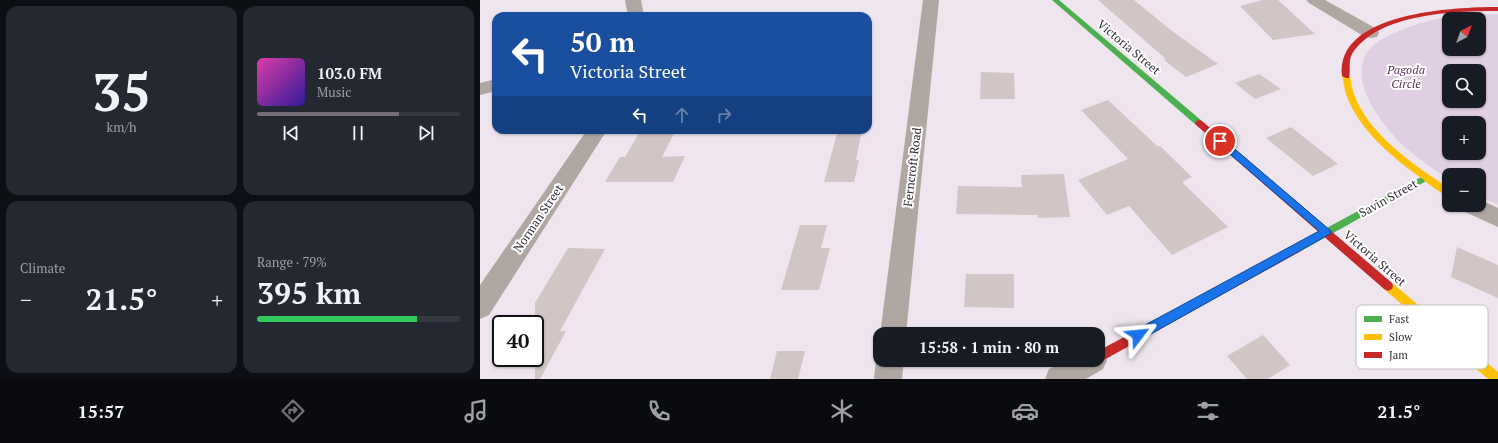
<!DOCTYPE html>
<meta charset="utf-8">
<style>
:root{--surface:#171b24;--page:#242831;--text:#f1f3f6;--muted:#9ea1a6;--line:#363941;--accent:#756e76}
body{margin:0;font-family:"PT Serif",serif;background:var(--page);color:var(--text);height:100vh;display:flex;flex-direction:column;font-size:15px;white-space:nowrap}
*{box-sizing:border-box;margin:0}
p{font-size:13px;color:var(--muted)}
.icon{flex:none;width:22px;height:22px;fill:none;stroke:currentColor;stroke-width:2;stroke-linecap:round;stroke-linejoin:round}
.map{position:relative;flex:1;overflow:hidden}
.panel{display:flex;flex-direction:column;gap:6px;padding:6px;background:#0d0f14;width:480px}
.panel>*{flex:none}
.hud{position:absolute;left:12px;top:12px;width:380px;height:122px;border-radius:12px;box-shadow:0 1px 3px #0004;background:#1a4fa0;color:#fff;overflow:hidden}
.needle{width:26px;rotate:41deg}
.buttons{position:absolute;left:962px;top:12px;display:grid;gap:8px}
.buttons a{display:grid;place-items:center;width:44px;height:44px;border-radius:8px;background:var(--surface);box-shadow:0 1px 3px #0004;font-size:20px}
.speed{position:absolute;left:12px;top:315px;display:flex;gap:8px;font-size:20px;font-weight:700;text-align:center}
.speed>*{display:grid;place-content:center;width:52px;height:52px;border-radius:50%;background:var(--surface);box-shadow:0 1px 3px #0004;line-height:1}
.speed .limit{border:2px solid #111;border-radius:6px;background:#fff;color:#111}
.pin{position:absolute;display:grid;place-items:center;width:34px;height:34px;color:#fff;margin:-17px;border:2px solid #fff;border-radius:50%;box-shadow:0 1px 4px #0007}
.me{position:absolute;width:44px;margin:-22px;rotate:61deg;stroke-linejoin:round;filter:drop-shadow(0 0 3px #0008)}
.turn{display:flex;align-items:center;gap:14px;height:84px;padding:0 12px;font-size:18px}
.turn .icon{width:52px;height:52px;stroke-width:2.5}
.turn b{display:block;font-size:28px;line-height:34px}
.lanes{display:flex;align-items:center;height:38px;padding:0 12px;background:#0003;justify-content:center;gap:20px;direction:ltr}
.lanes .off{opacity:.35}
.big{font-size:30px;font-weight:700;line-height:1.1}
.panel .card{flex:1;display:flex;flex-direction:column;justify-content:center;gap:6px;min-width:0;padding:0 14px;border-radius:12px;background:var(--page)}
.panel .dial{align-items:center;gap:0}
.dial b{font-size:52px;line-height:1}
.song{display:flex;align-items:center;gap:12px}
.cover{width:48px;height:48px;border-radius:6px;background:linear-gradient(135deg,hsl(320 70% 55%),hsl(250 70% 35%))}
.played{height:4px;border-radius:2px;background:linear-gradient(90deg,var(--accent) 70%,var(--line) 70%)}
.keys{display:flex;justify-content:space-around;direction:ltr}
.heat{display:flex;justify-content:space-between;align-items:center;font-size:22px;direction:ltr}
.charge{height:6px;border-radius:3px;background:linear-gradient(90deg,#34c759 79%,var(--line) 0)}
.panel .tiles{flex:1;display:grid;gap:6px;grid-template-columns:repeat(2,1fr)}
.trip{position:absolute;left:393px;top:327px;width:232px;height:40px;border-radius:12px;background:var(--surface);box-shadow:0 1px 3px #0004;font-weight:700;line-height:40px;text-align:center}
.tabs{display:flex;height:64px;justify-content:space-around;align-items:center;background:#090b0e;color:var(--muted)}
.tabs .icon{width:28px;height:28px}
.tabs .active{color:var(--accent)}
.tabs b{font-size:18px;color:var(--text)}
main{display:flex;flex:1;min-height:0}
.map>svg:first-child{display:block}
.green{fill:#e0cfe2;fill-rule:evenodd}
.building{fill:#d2c5c6}
.lines{fill:none;stroke-linecap:round;stroke-linejoin:round}
.street{fill:#b0a7a2;fill-rule:evenodd}
.fast{fill:#4caf50;fill-rule:evenodd}
.slow{fill:#ffc107;fill-rule:evenodd}
.jam{fill:#c62828;fill-rule:evenodd}
.route{fill:#1a73e8;stroke:#114b97}
.labels{text-anchor:middle;dominant-baseline:central;stroke-width:4;stroke-linejoin:round;paint-order:stroke}
.street-label{font-size:12px;fill:#342e35;stroke:#fff}
.park-label{font-size:12px;font-style:italic;fill:#5b3160;stroke:#fff}
.key{fill:#fff;stroke:#c2c0c2;stroke-width:1}
.key-label{font-size:11px;fill:#342e35}
</style>
<main>
<section class="panel">
<div class="tiles">
<div class="card dial"><b>35</b><p>km/h</p></div>
<div class="card">
<div class="song"><i class="cover"></i><div><b>103.0 FM</b><p>Music</p></div></div>
<div class="played"></div>
<div class="keys"><svg class="icon" aria-label="previous" viewBox="0 0 24 24"><path d="M18 5L8 12l10 7zM5 5v14"/></svg><svg class="icon" aria-label="pause" viewBox="0 0 24 24"><path d="M8 5v14M16 5v14"/></svg><svg class="icon" aria-label="next" viewBox="0 0 24 24"><path d="M6 5l10 7-10 7zM19 5v14"/></svg></div>
</div>
<div class="card"><p>Climate</p>
<div class="heat"><a>−</a><b class="big">21.5°</b><a>+</a></div>
</div>
<div class="card"><p>Range · 79%</p><b class="big">395 km</b><div class="charge"></div></div>
</div>
</section>
<div class="map">
<svg width="1018" height="379" viewBox="0 0 1018 379">
<rect width="100%" height="100%" fill="#eee5ee"/>
<path class="green" d="M980,14H1018V205L999,196V175H969V179C954,170 940,160 927,149C904,128 864,79 890,49C906,30 957,18 980,14ZM969,19H999V49H969ZM969,71H999V101H969ZM969,123H999V153H969Z"/>
<g class="building">
<path d="M618,0H654L692,31L738,64L706,77L684,60L686,59Z"/>
<path d="M782,0H798L835,34L793,40L760,6Z"/>
<path d="M501,72L534,73L535,99H500Z"/>
<path d="M779,74L801,89L775,99L755,83Z"/>
<path d="M628,100L677,146H680L712,177L702,182L748,227L692,255L649,206L627,215L598,180L648,159L601,110Z"/>
<path d="M811,127L858,164L833,176L786,138Z"/>
<path d="M161,130H196L182,157L205,156L193,182H125L140,157H145Z"/>
<path d="M358,130H382L376,160H379L374,182H344Z"/>
<path d="M584,174L590,217L558,218V215L476,214L478,186L542,187L541,175Z"/>
<path d="M320,225H347L341,248H350L339,290H301Z"/>
<path d="M977,247L1018,265V298L971,277Z"/>
<path d="M88,248L125,249L80,331H86L60,379H55V303Z"/>
<path d="M486,274H534V308L484,307Z"/>
<path d="M783,335L810,365L788,379H767L747,356Z"/>
<path d="M297,351H325L318,379H290Z"/>
</g>
<g class="lines">
<g class="street">
<path d="M145,0H161L164,16H148Z"/>
<path d="M443,0H459L426,334L400,335Z"/>
<path d="M826,0H845L897,29L899,33L897,37L891,38L885,37L829,3Z"/>
<path d="M16,79V91L0,95V83Z"/>
<path d="M107,130H127L9,315L0,319V285Z"/>
<path d="M999,199L1018,208V227L983,211L980,205H999Z"/>
<path d="M618,349L623,351L627,360L623,369L606,379H565L569,369L586,360H618Z"/>
<path d="M400,351V360H424L422,379H394L396,360Z"/>
</g>
<g class="fast">
<path d="M572,0H579L722,121L723,123L722,125H716Z"/>
<path d="M945,175L948,176L949,178L948,180L821,251L818,252L815,251L813,248L815,245Z"/>
</g>
<g class="slow">
<path d="M863,74H866L870,76C871,82 872,88 874,94C888,134 935,166 969,188V196C959,193 949,184 941,178C912,157 878,129 866,94C864,88 864,82 862,76Z"/>
<path d="M908,281L912,283L1018,372V379H1008L904,289L903,286L904,283Z"/>
</g>
<g class="jam">
<path d="M1018,7V11C975,11 898,13 872,54C868,62 871,70 869,78H866L862,76C855,12 975,7 1018,7Z"/>
<path d="M719,120L722,121L912,283L913,286L912,289L908,291L904,289L716,125L715,123L716,121Z"/>
<path d="M818,244L821,245L823,248L821,251L622,361L618,362L614,361L618,360V351Z"/>
</g>
</g>
<path class="route" d="M740,138L743,139L851,231L850,234L662,339L658,340L654,339L653,335L654,331L839,231L737,143L736,141L737,139Z"/>
<g class="labels">
<g class="street-label">
<text transform="translate(649 47) rotate(40)">Victoria Street</text>
<text transform="translate(432 167) rotate(-83)">Ferncroft Road</text>
<text transform="translate(908 198) rotate(-29)">Savin Street</text>
<text transform="translate(58 218) rotate(-56)">Norman Street</text>
<text transform="translate(895 258) rotate(41)">Victoria Street</text>
</g>
<g class="park-label">
<text x="926" y="69">Pagoda<tspan x="926" dy="14">Circle</tspan></text>
</g>
</g>
<rect x="876" y="305" width="132" height="64" rx="6" class="key"/>
<rect x="884" y="316" width="18" height="6" fill="#4caf50"/>
<rect x="884" y="334" width="18" height="6" fill="#ffc107"/>
<rect x="884" y="352" width="18" height="6" fill="#c62828"/>
<g class="key-label">
<text x="909" y="323">Fast</text>
<text x="909" y="341">Slow</text>
<text x="909" y="359">Jam</text>
</g>
</svg>
<div class="buttons">
<a><svg class="needle" viewBox="-14 -14 28 28"><path d="M0-13l5 13h-10z" fill="#e53935"/><path d="M0 13l5-13h-10z" fill="#9ea1a6"/></svg></a>
<a><svg class="icon" aria-label="search" viewBox="0 0 24 24"><circle cx="10" cy="10" r="6"/><path d="M15 15l6 6"/></svg></a>
<a>+</a>
<a>−</a>
</div>
<div class="speed"><div class="limit">40</div></div>
<div class="pin" style="left:740px;top:141px;background:#d93025"><svg class="icon" aria-label="arrive" viewBox="0 0 24 24"><path d="M6 21V4h12l-3 4 3 4H6"/></svg></div>
<svg class="me" style="left:658px;top:335px" viewBox="-20 -20 40 40"><path d="M0-17L14 15 0 8-14 15z" fill="#1a73e8" stroke="#fff" stroke-width="4"/></svg>
<div class="trip">15:58 · 1 min · 80 m</div>
<div class="hud">
<div class="turn"><svg class="icon" aria-label="left" viewBox="0 0 24 24"><path d="M17 20v-9H6M10 6l-5 5 5 5"/></svg><div><b>50 m</b>Victoria Street</div></div>
<div class="lanes"><svg class="icon" aria-label="left" viewBox="0 0 24 24"><path d="M17 20v-9H6M10 6l-5 5 5 5"/></svg><svg class="icon off" aria-label="ahead" viewBox="0 0 24 24"><path d="M12 20V5M6 11l6-6 6 6"/></svg><svg class="icon off" aria-label="right" viewBox="0 0 24 24"><path d="M7 20v-9h11M14 6l5 5-5 5"/></svg></div>
</div>
</div>
</main>
<nav class="tabs">
<b>15:57</b>
<svg class="icon active" aria-label="directions" viewBox="0 0 24 24"><path d="M12 3l9 9-9 9-9-9zM9 14v-3h6M13 9l2 2-2 2"/></svg>
<svg class="icon" aria-label="music" viewBox="0 0 24 24"><path d="M9 18V5l10-2v13"/><circle cx="6" cy="18" r="3"/><circle cx="16" cy="16" r="3"/></svg>
<svg class="icon" aria-label="phone" viewBox="0 0 24 24"><path d="M5 4h4l2 5-3 2q2 4 5 5l2-3 5 2v4C11 20 4 13 5 4z"/></svg>
<svg class="icon" aria-label="climate" viewBox="0 0 24 24"><path d="M12 3v18M4 7l16 10M4 17L20 7"/></svg>
<svg class="icon" aria-label="car" viewBox="0 0 24 24"><path d="M5 17H2v-5l4-1 3-4h7l3 4 3 1v5h-3M9 17h6M6 11h13"/><circle cx="7" cy="17" r="2"/><circle cx="17" cy="17" r="2"/></svg>
<svg class="icon" aria-label="filters" viewBox="0 0 24 24"><path d="M4 7h16M4 17h16"/><circle cx="9" cy="7" r="2"/><circle cx="15" cy="17" r="2"/></svg>
<b>21.5°</b>
</nav>
